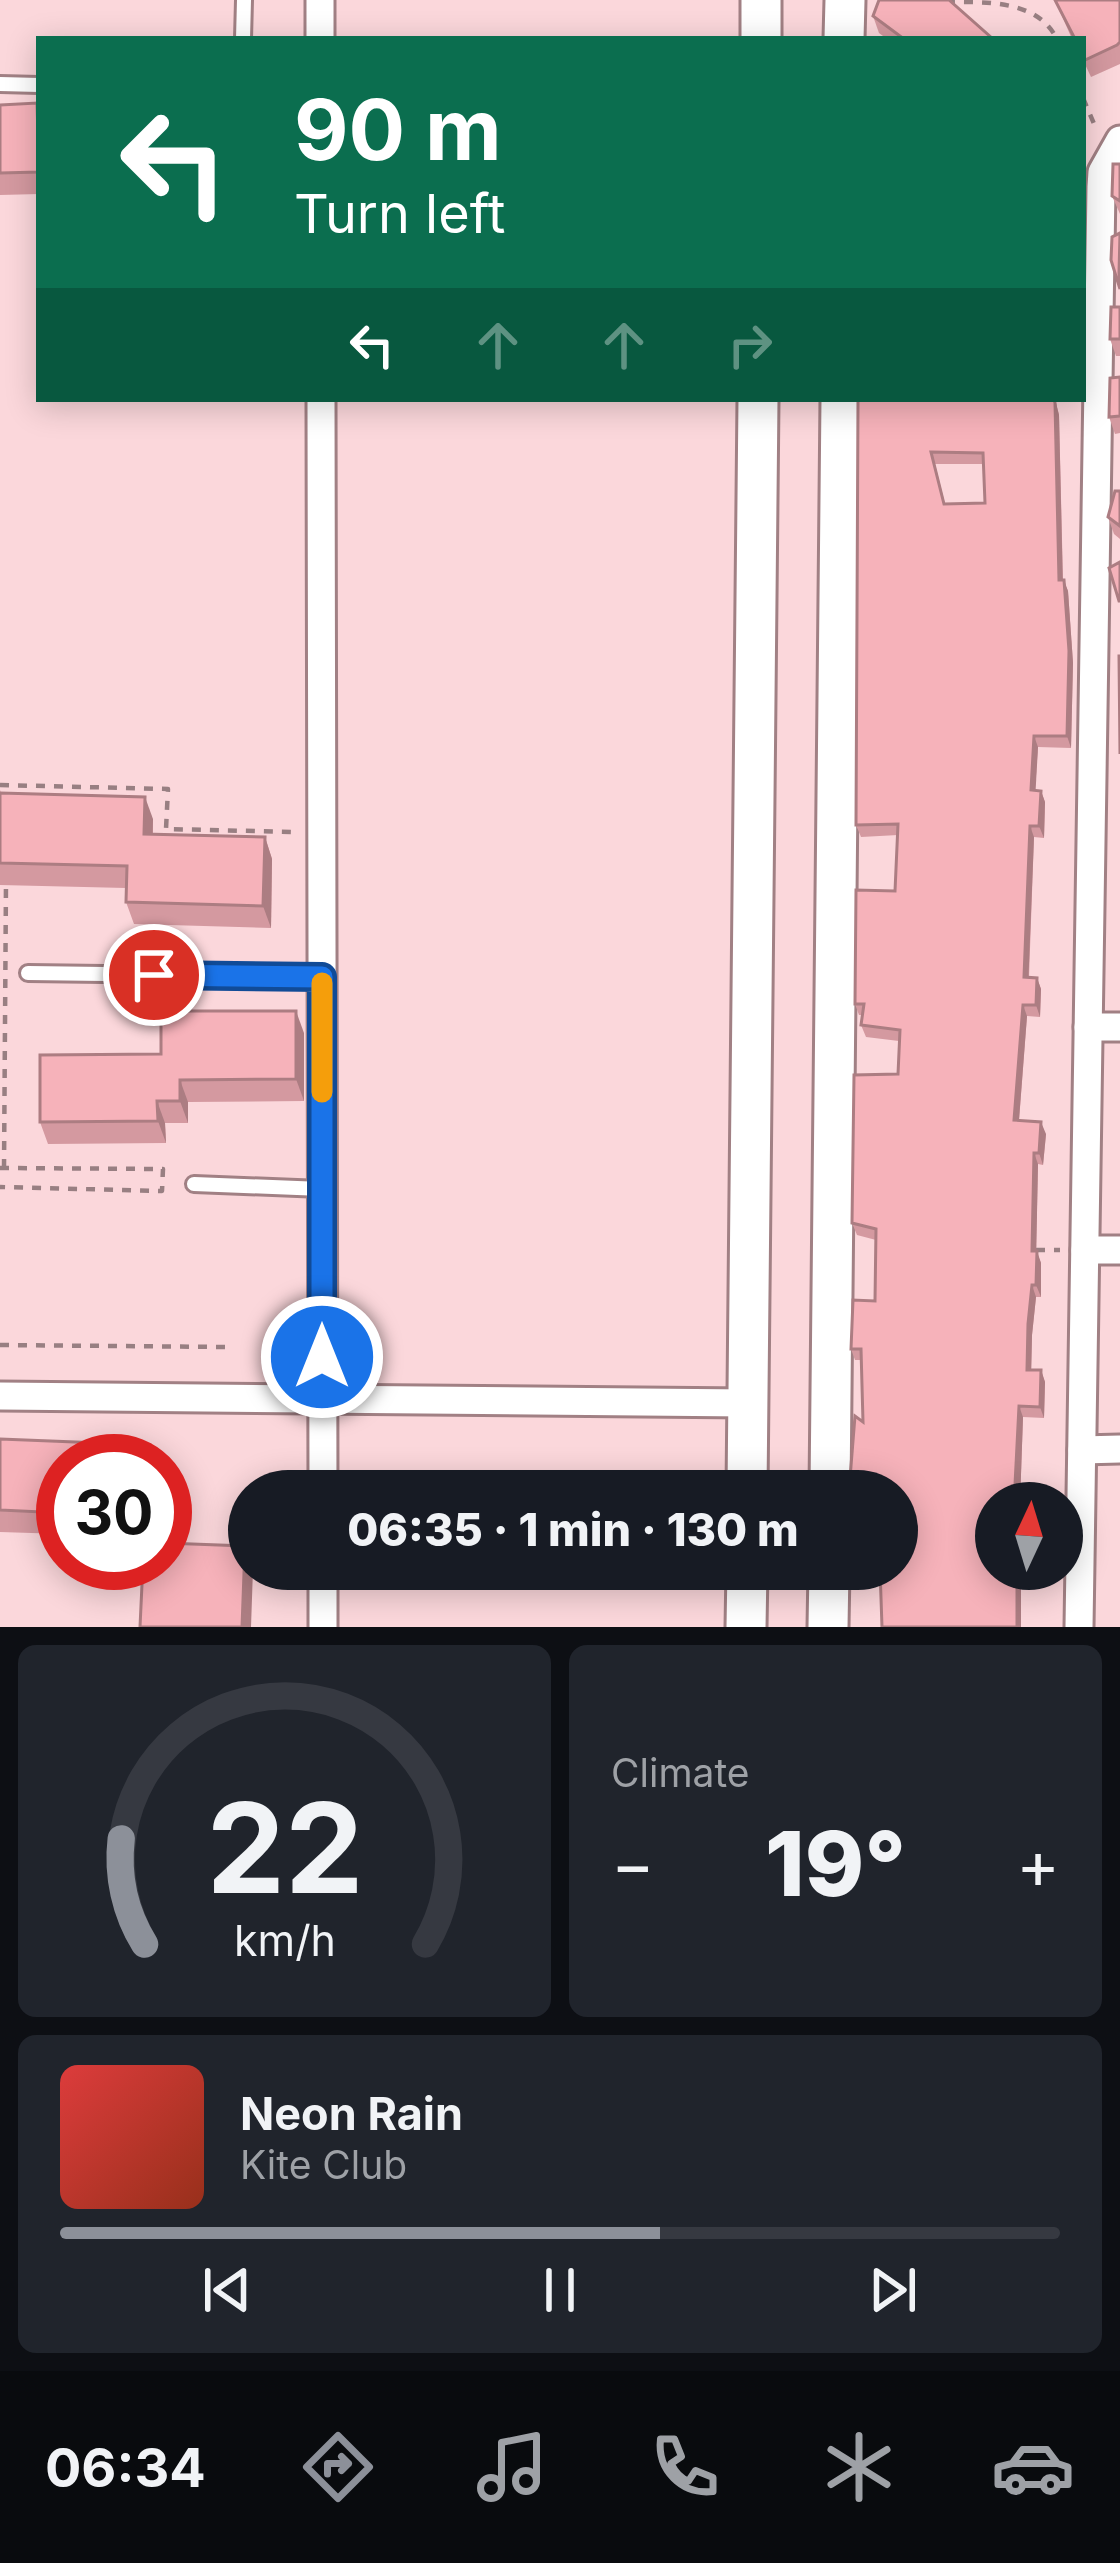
<!DOCTYPE html>
<meta charset="utf-8">
<style>
:root{--surface:#171b24;--page:#20242c;--text:#f1f3f6;--muted:#9ea1a6;--line:#363941;--accent:#8c9099}
body{margin:0;font-family:Inter,sans-serif;background:var(--page);color:var(--text);height:100vh;display:flex;flex-direction:column;font-size:45px;white-space:nowrap}
*{box-sizing:border-box;margin:0}
p{font-size:39px;color:var(--muted)}
.icon{flex:none;width:66px;height:66px;fill:none;stroke:currentColor;stroke-width:2;stroke-linecap:round;stroke-linejoin:round}
.map{position:relative;height:1627px;overflow:hidden}
.details{display:flex;flex-direction:column;gap:18px;padding:18px;background:#0d0f14;flex:1}
.details>*{flex:none}
.guide{position:absolute;left:36px;top:36px;width:1050px;height:366px;border-radius:0px;box-shadow:0 6px 30px #0003;background:#0b6e4f;color:#fff;overflow:hidden}
.needle{width:78px;rotate:4deg}
.tools{position:absolute;left:975px;top:1482px;display:grid;gap:24px}
.tools a{display:grid;place-items:center;width:108px;height:108px;border-radius:50%;background:var(--surface);box-shadow:0 6px 30px #0003;font-size:60px}
.speed{position:absolute;left:36px;top:1434px;display:flex;gap:24px;font-size:60px;font-weight:700;text-align:center}
.speed>*{display:grid;place-content:center;width:156px;height:156px;border-radius:50%;background:var(--surface);box-shadow:0 6px 30px #0003;line-height:1}
.speed .limit{border:18px solid #d22;background:#fff;color:#111}
.pin{position:absolute;display:grid;place-items:center;width:102px;height:102px;color:#fff;margin:-51px;border:6px solid #fff;border-radius:50%;box-shadow:0 3px 12px #0007}
.me{position:absolute;width:132px;margin:-66px;rotate:0deg;stroke-linejoin:round;filter:drop-shadow(0 0 9px #0008)}
.turn{display:flex;align-items:center;gap:42px;height:252px;padding:0 60px;font-size:54px}
.turn .icon{width:156px;height:156px;stroke-width:2.5}
.turn b{display:block;font-size:84px;line-height:102px}
.lanes{display:flex;align-items:center;height:114px;padding:0 60px;background:#0003;justify-content:center;gap:60px;direction:ltr}
.lanes .off{opacity:.35}
.big{font-size:90px;font-weight:800;line-height:1.1}
.details .widget{flex:1;display:flex;flex-direction:column;justify-content:center;gap:18px;min-width:0;padding:0 42px;border-radius:18px;background:var(--page)}
.details .dial{align-items:center;gap:0}
.dial svg{height:312px;overflow:visible;fill:none;stroke:var(--line);stroke-width:7;stroke-linecap:round;text-anchor:middle}
.dial text{fill:var(--text);stroke:none}
.song{display:flex;align-items:center;gap:36px}
.cover{width:144px;height:144px;border-radius:18px;background:linear-gradient(135deg,hsl(0 70% 55%),hsl(10 70% 35%))}
.played{height:12px;border-radius:6px;background:linear-gradient(90deg,var(--accent) 60%,var(--line) 60%)}
.keys{display:flex;justify-content:space-around;direction:ltr}
.heat{display:flex;justify-content:space-between;align-items:center;font-size:66px;direction:ltr}
.details .tiles{flex:1;display:grid;gap:18px;grid-template-columns:1fr 1fr}
.widget:last-child{grid-column:span 2}
.trip{position:absolute;left:228px;top:1470px;width:690px;height:120px;border-radius:60px;background:var(--surface);box-shadow:0 6px 30px #0003;font-weight:800;line-height:120px;text-align:center}
.tab-bar{display:flex;height:192px;justify-content:space-around;align-items:center;background:#090b0e;color:var(--muted)}
.tab-bar .icon{width:84px;height:84px}
.tab-bar .current{color:var(--accent)}
.tab-bar b{font-size:54px;color:var(--text)}
.map>svg:first-child{display:block}
.lines{fill:none;stroke-linecap:round;stroke-linejoin:round}
.lane-casing{stroke:#a18084;stroke-width:20}
.street-casing{stroke:#a18084;stroke-width:33}
.secondary-casing{stroke:#a18084;stroke-width:45}
.path{stroke:#987f82;stroke-width:4.5;stroke-dasharray:9 9;stroke-linecap:butt}
.lane{stroke:#fff;stroke-width:14}
.street{stroke:#fff;stroke-width:27}
.secondary{stroke:#fff;stroke-width:39}
.wall{fill:#d499a0;fill-rule:evenodd}
.shaded-wall{fill:#ac7d82}
.building{fill:#f6b2ba;stroke:#ac7d82;stroke-width:3;fill-rule:evenodd}
.route-casing{stroke:#114b97;stroke-width:30}
.route{stroke:#1a73e8;stroke-width:21}
.slow{stroke:#f59e0b;stroke-width:21}
</style>
<div class="map">
<svg width="1120" height="1627" viewBox="0 0 1120 1627">
<rect width="100%" height="100%" fill="#fbd7db"/>
<g class="lines">
<defs>
<g id="lane">
<path d="M243,39L244,0"/>
<path d="M0,84L39,85"/>
<path d="M28,973L322,977"/>
<path d="M194,1184L322,1189"/>
</g>
<g id="street">
<path d="M320,0V39"/>
<path d="M321,399L323,1491"/>
<path d="M1088,1027H1120"/>
<path d="M1085,1250H1120"/>
<path d="M0,1396L748,1403"/>
<path d="M1082,1450L1120,1449"/>
<path d="M323,1569V1627"/>
<path d="M1079,1627L1101,187L1102,172L1120,140"/>
</g>
<g id="secondary">
<path d="M761,39V0"/>
<path d="M844,39L845,0"/>
<path d="M747,1491L758,399"/>
<path d="M830,1491L841,399"/>
<path d="M746,1627L747,1569"/>
<path d="M828,1627L829,1569"/>
</g>
</defs>
<use href="#lane" class="lane-casing"/>
<use href="#street" class="street-casing"/>
<use href="#secondary" class="secondary-casing"/>
<g class="path">
<path d="M946,2C989,2 1037,0 1057,39"/>
<path d="M1083,98L1095,126"/>
<path d="M0,785L168,789L166,829L295,832"/>
<path d="M0,1168L163,1169L162,1191L0,1187"/>
<path d="M4,1168L6,881"/>
<path d="M1036,1250H1060"/>
<path d="M0,1345L230,1347"/>
</g>
<use href="#lane" class="lane"/>
<use href="#street" class="street"/>
<use href="#secondary" class="secondary"/>
</g>
<g class="wall">
<path d="M1055,0H1120V64L1091,77L1083,60V39H1072Z"/>
<path d="M873,16L993,39H887L879,33Z"/>
<path d="M0,105L39,108V194L0,195Z"/>
<path d="M1120,164V214L1112,196Z"/>
<path d="M1120,307V356H1116L1110,339Z"/>
<path d="M1120,377V433L1115,434L1109,417Z"/>
<path d="M858,399H1055L1059,415L1063,580L1068,591L1073,663L1071,748L1038,747L1035,790L1041,791L1045,802L1044,838L1034,837L1029,977L1037,978L1041,989L1040,1017L1027,1016L1019,1121L1046,1134L1043,1165L1038,1164L1036,1251L1041,1263V1297H1036L1032,1335L1031,1370H1041L1045,1382L1044,1418L1023,1417L1020,1503H996V1569H1021V1627H882L897,1569L863,1422L861,1360H855L851,1349L875,1301L876,1240L857,1235L852,1223L898,1074L899,1041L866,1037L861,1025L863,1015H859L855,1004L895,891L898,835L861,837L856,825ZM935,464H983L985,503L945,504Z"/>
<path d="M1120,491V539L1114,534L1108,517Z"/>
<path d="M0,790L1,793L153,819V834L265,837L272,859L271,928L134,924L126,902V888L0,885Z"/>
<path d="M304,1033V1101L188,1102V1123H165L166,1143L48,1144L40,1122L161,1054Z"/>
<path d="M0,1439L63,1461V1534L0,1532Z"/>
</g>
<g class="shaded-wall">
<path d="M1055,399L1059,415L1063,591L1059,580Z"/>
<path d="M1064,580L1068,591L1073,663L1071,748L1067,736Z"/>
<path d="M1034,736L1038,747L1035,801L1031,790Z"/>
<path d="M1041,791L1045,802L1044,838L1039,826Z"/>
<path d="M145,797L153,819L152,856L144,834Z"/>
<path d="M1030,826L1034,837L1028,989L1024,977Z"/>
<path d="M265,837L272,859L271,928L263,906Z"/>
<path d="M1037,978L1041,989L1040,1017L1036,1005Z"/>
<path d="M1023,1005L1027,1016L1018,1132L1014,1120Z"/>
<path d="M296,1011L304,1033V1101L296,1079Z"/>
<path d="M180,1080L188,1102V1123L180,1101Z"/>
<path d="M157,1101L165,1123L166,1143L158,1121Z"/>
<path d="M1041,1122L1046,1134L1043,1165L1039,1153Z"/>
<path d="M1034,1153L1038,1164L1036,1263L1032,1251Z"/>
<path d="M1037,1251L1041,1263V1297L1036,1285Z"/>
<path d="M1032,1285L1036,1297L1032,1335L1031,1381L1027,1370L1028,1324Z"/>
<path d="M1041,1370L1045,1382L1044,1418L1040,1407Z"/>
<path d="M1019,1406L1023,1417L1020,1503H1017L1015,1485Z"/>
<path d="M245,1546L249,1556V1569H253L251,1627H242Z"/>
<rect x="1017" y="1569" width="4" height="58"/>
</g>
<g class="building">
<path d="M879,0H949L993,39H904L873,16Z"/>
<path d="M1055,0H1120V42L1117,45L1085,60L1083,56V39H1075Z"/>
<path d="M37,103L39,172L0,173V105Z"/>
<path d="M1113,164H1120V201L1112,196Z"/>
<path d="M1120,233L1119,273L1120,289L1111,260L1112,237Z"/>
<path d="M1111,307H1120V339H1110Z"/>
<path d="M1120,377V416L1109,417L1110,378Z"/>
<path d="M858,399H1054L1055,403L1059,580H1064L1069,651L1067,736H1034L1031,790L1041,791L1039,826H1030L1024,977L1037,978L1036,1005H1023L1014,1120L1041,1122L1039,1153H1034L1032,1251H1037L1036,1285H1032L1028,1324L1027,1370H1041L1040,1407L1019,1406L1015,1485L1017,1503H996V1569H1017V1627H882L880,1569H897V1491H849L855,1416L863,1422L861,1349H851L853,1300L875,1301L876,1229L852,1223L854,1075L898,1074L900,1030L861,1025L864,1004H855L856,890L895,891L898,824L856,825ZM931,452L983,453L985,503L944,504Z"/>
<path d="M1115,491H1120V526L1108,517Z"/>
<path d="M1120,562V601H1119L1109,568Z"/>
<path d="M1119,656H1120V754Z"/>
<path d="M0,793L145,797L144,834L265,837L263,906L126,902L127,866L0,863Z"/>
<path d="M161,1011H296V1079L180,1080V1101H157L158,1121L40,1122V1055L161,1054Z"/>
<path d="M0,1439L150,1445V1461H63V1513L0,1510Z"/>
<path d="M165,1543L245,1546L242,1627H140L143,1563H165Z"/>
</g>
<g class="lines">
<defs>
<path id="route" d="M154,975L322,977V1357"/>
</defs>
<use href="#route" class="route-casing"/>
<use href="#route" class="route"/>
<path class="slow" d="M322,983V1092"/>
</g>
</svg>
<div class="tools">
<a><svg class="needle" viewBox="-14 -14 28 28"><path d="M0-13l5 13h-10z" fill="#e53935"/><path d="M0 13l5-13h-10z" fill="#9ea1a6"/></svg></a>
</div>
<div class="speed"><div class="limit">30</div></div>
<div class="pin" style="left:154px;top:975px;background:#d93025"><svg class="icon" aria-label="arrive" viewBox="0 0 24 24"><path d="M6 21V4h12l-3 4 3 4H6"/></svg></div>
<svg class="me" style="left:322px;top:1357px" viewBox="-20 -20 40 40"><circle r="17" fill="#1a73e8" stroke="#fff" stroke-width="3"/><path d="M0-11L8 9 0 5-8 9z" fill="#fff"/></svg>
<div class="trip">06:35 · 1 min · 130 m</div>
<div class="guide">
<div class="turn"><svg class="icon" aria-label="left" viewBox="0 0 24 24"><path d="M17 20v-9H6M10 6l-5 5 5 5"/></svg><div><b>90 m</b>Turn left</div></div>
<div class="lanes"><svg class="icon" aria-label="left" viewBox="0 0 24 24"><path d="M17 20v-9H6M10 6l-5 5 5 5"/></svg><svg class="icon off" aria-label="ahead" viewBox="0 0 24 24"><path d="M12 20V5M6 11l6-6 6 6"/></svg><svg class="icon off" aria-label="ahead" viewBox="0 0 24 24"><path d="M12 20V5M6 11l6-6 6 6"/></svg><svg class="icon off" aria-label="right" viewBox="0 0 24 24"><path d="M7 20v-9h11M14 6l5 5-5 5"/></svg></div>
</div>
</div>
<section class="details">
<div class="tiles">
<div class="widget dial"><svg viewBox="0 0 100 80">
<path d="M14 69A42 42 0 1 1 86 69"/>
<path d="M14 69A42 42 0 0 1 8 42" stroke="#8c9099"/>
<text x="50" y="56" font-size="32" font-weight="700">22</text>
<text x="50" y="72" font-size="11">km/h</text>
</svg></div>
<div class="widget"><p>Climate</p>
<div class="heat"><a>−</a><b class="big">19°</b><a>+</a></div>
</div>
<div class="widget">
<div class="song"><i class="cover"></i><div><b>Neon Rain</b><p>Kite Club</p></div></div>
<div class="played"></div>
<div class="keys"><svg class="icon" aria-label="previous" viewBox="0 0 24 24"><path d="M18 5L8 12l10 7zM5 5v14"/></svg><svg class="icon" aria-label="pause" viewBox="0 0 24 24"><path d="M8 5v14M16 5v14"/></svg><svg class="icon" aria-label="next" viewBox="0 0 24 24"><path d="M6 5l10 7-10 7zM19 5v14"/></svg></div>
</div>
</div>
</section>
<nav class="tab-bar">
<b>06:34</b>
<svg class="icon current" aria-label="directions" viewBox="0 0 24 24"><path d="M12 3l9 9-9 9-9-9zM9 14v-3h6M13 9l2 2-2 2"/></svg>
<svg class="icon" aria-label="music" viewBox="0 0 24 24"><path d="M9 18V5l10-2v13"/><circle cx="6" cy="18" r="3"/><circle cx="16" cy="16" r="3"/></svg>
<svg class="icon" aria-label="phone" viewBox="0 0 24 24"><path d="M5 4h4l2 5-3 2q2 4 5 5l2-3 5 2v4C11 20 4 13 5 4z"/></svg>
<svg class="icon" aria-label="climate" viewBox="0 0 24 24"><path d="M12 3v18M4 7l16 10M4 17L20 7"/></svg>
<svg class="icon" aria-label="car" viewBox="0 0 24 24"><path d="M5 17H2v-5l4-1 3-4h7l3 4 3 1v5h-3M9 17h6M6 11h13"/><circle cx="7" cy="17" r="2"/><circle cx="17" cy="17" r="2"/></svg>
</nav>
